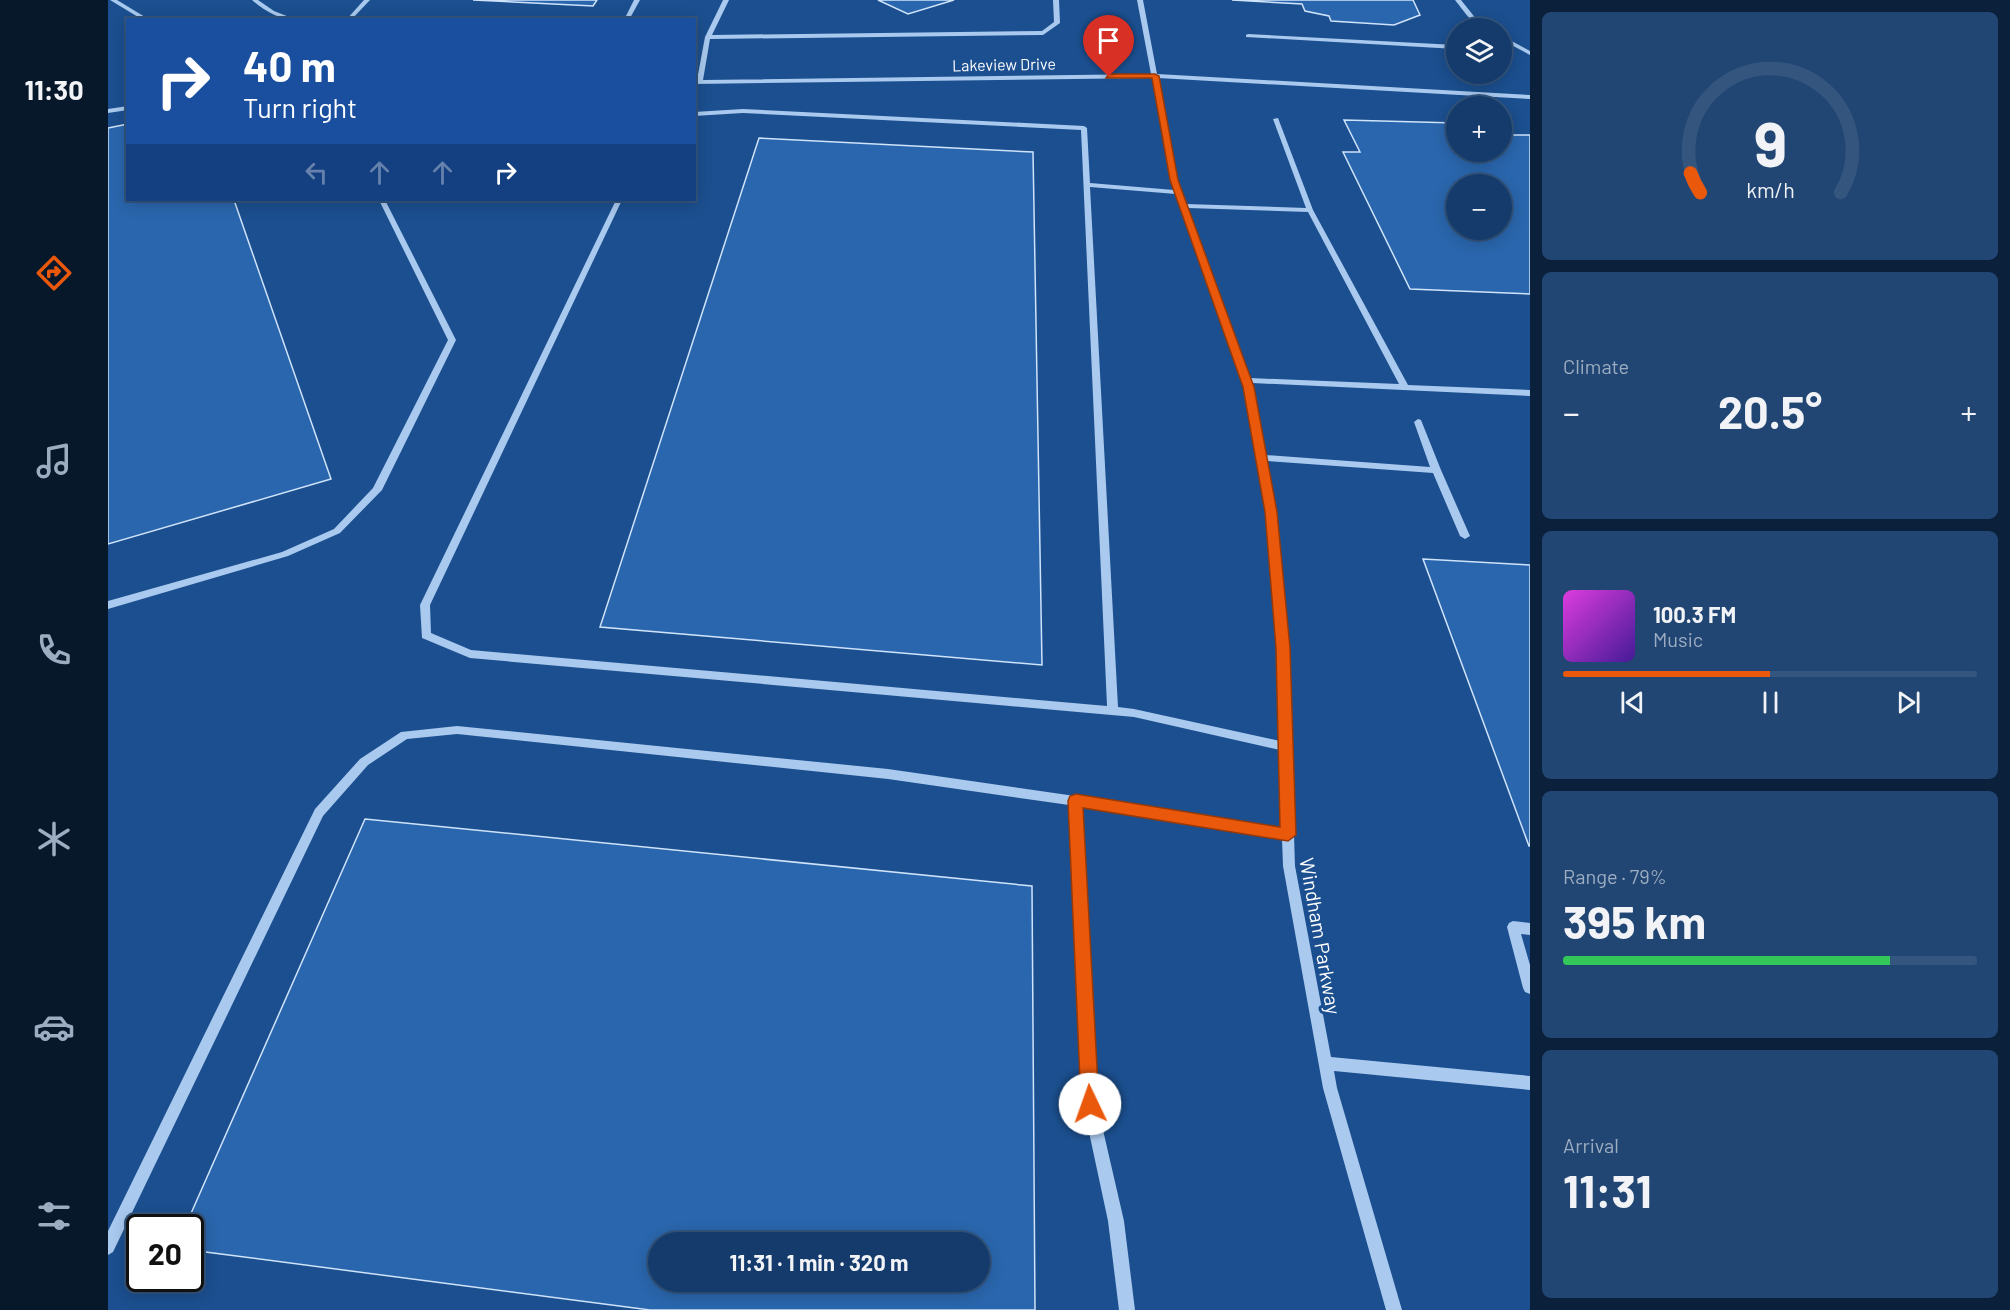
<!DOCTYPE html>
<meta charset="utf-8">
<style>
:root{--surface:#143b6b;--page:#214673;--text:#f1f3f6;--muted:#9dadc1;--line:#33557e;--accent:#ea580c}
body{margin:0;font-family:Barlow,sans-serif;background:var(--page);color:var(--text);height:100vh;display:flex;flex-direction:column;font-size:22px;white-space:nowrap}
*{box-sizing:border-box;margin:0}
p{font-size:20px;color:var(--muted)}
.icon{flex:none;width:33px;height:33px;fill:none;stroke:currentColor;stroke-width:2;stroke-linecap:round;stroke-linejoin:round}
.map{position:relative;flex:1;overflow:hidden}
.side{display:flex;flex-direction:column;gap:12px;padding:12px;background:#0b203b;width:480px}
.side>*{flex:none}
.top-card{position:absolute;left:18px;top:18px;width:570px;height:183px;border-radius:0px;box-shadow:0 3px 15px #0003,0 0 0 2px var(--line);background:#1a4fa0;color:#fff;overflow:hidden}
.controls{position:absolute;left:1338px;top:18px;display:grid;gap:12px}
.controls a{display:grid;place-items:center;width:66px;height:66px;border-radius:50%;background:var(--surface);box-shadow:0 3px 15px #0003,0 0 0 2px var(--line);font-size:30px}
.speed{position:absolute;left:18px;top:1214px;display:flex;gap:12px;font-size:30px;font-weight:700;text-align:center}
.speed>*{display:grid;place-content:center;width:78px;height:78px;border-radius:50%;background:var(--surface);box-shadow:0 3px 15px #0003,0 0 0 2px var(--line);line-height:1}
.speed .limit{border:3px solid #111;border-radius:9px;background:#fff;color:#111}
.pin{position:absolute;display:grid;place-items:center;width:51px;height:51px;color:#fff;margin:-62px -26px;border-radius:50% 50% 50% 0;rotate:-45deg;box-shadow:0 0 6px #0007}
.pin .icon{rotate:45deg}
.me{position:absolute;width:66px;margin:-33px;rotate:357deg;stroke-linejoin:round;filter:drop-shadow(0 0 4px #0008)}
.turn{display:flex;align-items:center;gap:21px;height:126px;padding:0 18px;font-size:27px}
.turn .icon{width:78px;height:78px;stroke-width:2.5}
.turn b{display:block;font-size:42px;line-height:51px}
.lanes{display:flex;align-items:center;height:57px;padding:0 18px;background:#0003;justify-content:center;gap:30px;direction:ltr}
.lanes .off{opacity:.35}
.big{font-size:45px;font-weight:700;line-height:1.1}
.side .widget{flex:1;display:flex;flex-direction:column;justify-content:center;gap:9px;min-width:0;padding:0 21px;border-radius:9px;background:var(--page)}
.side .dial{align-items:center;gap:0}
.dial svg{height:156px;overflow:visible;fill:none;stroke:var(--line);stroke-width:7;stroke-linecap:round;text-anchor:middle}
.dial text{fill:var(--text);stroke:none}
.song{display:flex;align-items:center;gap:18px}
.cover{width:72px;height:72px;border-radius:9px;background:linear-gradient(135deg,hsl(300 70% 55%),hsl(260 70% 35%))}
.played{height:6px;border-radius:3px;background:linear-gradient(90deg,var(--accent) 50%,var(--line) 50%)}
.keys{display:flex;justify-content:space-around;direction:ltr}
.heat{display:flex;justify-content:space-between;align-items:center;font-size:33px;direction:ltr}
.charge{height:9px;border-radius:4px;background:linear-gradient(90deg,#34c759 79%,var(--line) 0)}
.trip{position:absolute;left:540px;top:1232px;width:342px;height:60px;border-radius:30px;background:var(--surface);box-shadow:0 3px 15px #0003,0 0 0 2px var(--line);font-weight:700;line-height:60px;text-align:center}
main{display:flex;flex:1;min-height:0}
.menu{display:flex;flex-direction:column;width:108px;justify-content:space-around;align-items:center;background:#08182b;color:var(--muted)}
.menu .icon{width:42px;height:42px}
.menu .on{color:var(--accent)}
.menu b{font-size:27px;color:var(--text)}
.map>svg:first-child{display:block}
.building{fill:#2a66ad;stroke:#cfe3fa;stroke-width:1.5;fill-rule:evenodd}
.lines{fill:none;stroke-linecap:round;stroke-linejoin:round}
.minor{fill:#a9c9ee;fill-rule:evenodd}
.route{fill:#ea580c;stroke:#983908;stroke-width:1.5}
.labels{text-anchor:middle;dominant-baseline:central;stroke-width:6;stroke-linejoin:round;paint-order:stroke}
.far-street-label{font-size:16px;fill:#fff;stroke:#1b4f8f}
.street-label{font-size:20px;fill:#fff;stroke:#1b4f8f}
</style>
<main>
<nav class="menu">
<b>11:30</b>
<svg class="icon on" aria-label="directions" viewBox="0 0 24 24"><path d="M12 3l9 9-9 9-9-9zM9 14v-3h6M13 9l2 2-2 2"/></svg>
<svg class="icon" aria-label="music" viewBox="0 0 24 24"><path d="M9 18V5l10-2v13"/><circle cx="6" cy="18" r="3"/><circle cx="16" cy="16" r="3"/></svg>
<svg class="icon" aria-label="phone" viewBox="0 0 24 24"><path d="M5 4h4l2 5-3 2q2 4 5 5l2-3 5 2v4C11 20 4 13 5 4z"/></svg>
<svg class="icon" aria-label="climate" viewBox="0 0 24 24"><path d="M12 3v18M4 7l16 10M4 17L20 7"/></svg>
<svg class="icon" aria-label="car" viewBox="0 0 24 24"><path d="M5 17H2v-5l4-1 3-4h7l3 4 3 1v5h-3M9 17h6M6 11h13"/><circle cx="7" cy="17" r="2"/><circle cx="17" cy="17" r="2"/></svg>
<svg class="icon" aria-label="filters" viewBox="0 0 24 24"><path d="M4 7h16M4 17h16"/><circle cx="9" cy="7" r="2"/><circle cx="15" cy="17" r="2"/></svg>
</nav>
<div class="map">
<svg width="1422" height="1310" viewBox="0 0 1422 1310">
<rect width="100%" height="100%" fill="#1b4f8f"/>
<g class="building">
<path d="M365,0H489L485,6Z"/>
<path d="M770,0H846L800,14Z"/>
<path d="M1124,0H1305L1312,15L1286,25L1223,21L1221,16L1197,11L1194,4Z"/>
<path d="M1236,120L1348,123V152H1394V135H1422V294L1302,289L1235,152H1252ZM1348,184H1394V230H1348Z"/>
<path d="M20,124V200H126L223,479L0,544V128Z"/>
<path d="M651,138L925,152L934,665L492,627Z"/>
<path d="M1315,559L1422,565V846H1421Z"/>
<path d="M257,819L924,886L927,1310H542L82,1250V1227H77ZM550,1242H872V1281H550Z"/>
</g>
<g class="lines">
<g class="minor">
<path d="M2,0H9L42,20H35Z"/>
<path d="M144,0H150L166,11L189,20C172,20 157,11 144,0Z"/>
<path d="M256,0H262L243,20H238Z"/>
<path d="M526,0H532L521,20H516Z"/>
<path d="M615,0H621L604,35L934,31L946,22L945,0H951L952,23L935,35L602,39L595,80L1043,74L1029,0H1035L1049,74L1422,95V99L1050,78L1069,180L1078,204L1198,208L1165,119L1170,118L1205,210L1300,385L1422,390V396L1144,383L1157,455L1322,467L1306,422L1310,419L1313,420L1333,470L1362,536L1357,539L1352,536L1325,473L1159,461L1168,512L1180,648L1187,866L1223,1057L1422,1076V1090L1226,1071L1229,1088L1294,1310H1278L1215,1088L1175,866L1174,839L973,807L989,1104L1016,1221L1027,1310H1011L1000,1221L975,1104L961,805L780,779L349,734L299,739L260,765L215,816L5,1252L0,1255V1231L207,809L252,759L293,732L349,726L780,769L967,796L1174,829L1172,750L1026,717L362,658L314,638L312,605L508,200H514L322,605L323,633L363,650L999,706L973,130L635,113L586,116V112L635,109L976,126L979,128L982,183L1066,190L1063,180L1044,78L586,84V80H589L597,37ZM982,187L1068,194L1137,387L1158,512L1170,648L1172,741L1026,709L1010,707ZM1080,208L1200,212L1291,384L1142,378Z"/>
<path d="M1347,0H1353L1369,20L1380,28C1366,28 1356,11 1347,0Z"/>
<path d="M1140,34L1348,45V49L1138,37V35Z"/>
<path d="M1394,36L1422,51V55L1394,40Z"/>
<path d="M20,106V110L0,113V109Z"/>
<path d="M271,200H277L348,340L274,490L232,533L180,556L0,609V601L174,552L226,529L265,488L340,340Z"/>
<path d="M1405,921L1422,923V935L1413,934L1422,965V994L1417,992L1415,988L1399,927L1401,923Z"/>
</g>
</g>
<path class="route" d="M1001,74H1047L1051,76L1070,180L1146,387L1169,512L1182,648L1188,835L1180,841L975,808L991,1104L989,1110L982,1113L976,1110L973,1104L960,801L962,796L968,794L1172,827L1168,648L1157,512L1135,387L1062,180L1044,78H998Z"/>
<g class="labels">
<g class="far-street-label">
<text transform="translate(896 64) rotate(-1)">Lakeview Drive</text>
</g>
<g class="street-label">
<text transform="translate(1213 936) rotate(80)">Windham Parkway</text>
</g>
</g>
</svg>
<div class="controls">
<a><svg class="icon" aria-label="layers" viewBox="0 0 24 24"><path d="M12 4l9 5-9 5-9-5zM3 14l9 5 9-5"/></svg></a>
<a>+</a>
<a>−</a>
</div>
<div class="speed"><div class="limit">20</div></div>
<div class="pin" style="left:1001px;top:77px;background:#d93025"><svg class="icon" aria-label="arrive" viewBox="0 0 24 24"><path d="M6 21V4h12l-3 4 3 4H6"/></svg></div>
<svg class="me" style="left:982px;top:1104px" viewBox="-20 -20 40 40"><circle r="19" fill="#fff"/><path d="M0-13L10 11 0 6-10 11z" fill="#ea580c"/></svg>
<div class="trip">11:31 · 1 min · 320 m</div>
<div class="top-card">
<div class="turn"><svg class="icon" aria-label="right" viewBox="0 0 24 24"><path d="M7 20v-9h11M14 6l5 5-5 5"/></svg><div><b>40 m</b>Turn right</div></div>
<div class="lanes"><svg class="icon off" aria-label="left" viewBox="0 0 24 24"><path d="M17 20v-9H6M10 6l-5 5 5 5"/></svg><svg class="icon off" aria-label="ahead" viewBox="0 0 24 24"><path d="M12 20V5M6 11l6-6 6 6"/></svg><svg class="icon off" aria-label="ahead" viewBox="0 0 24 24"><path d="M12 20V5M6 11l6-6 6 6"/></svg><svg class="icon" aria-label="right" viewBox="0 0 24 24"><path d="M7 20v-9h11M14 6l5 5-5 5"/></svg></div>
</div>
</div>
<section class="side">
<div class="widget dial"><svg viewBox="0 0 100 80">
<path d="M14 69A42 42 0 1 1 86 69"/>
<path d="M14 69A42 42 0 0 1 9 59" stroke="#ea580c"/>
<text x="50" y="56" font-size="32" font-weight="700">9</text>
<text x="50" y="72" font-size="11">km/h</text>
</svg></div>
<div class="widget"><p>Climate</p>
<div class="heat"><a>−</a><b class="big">20.5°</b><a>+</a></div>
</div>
<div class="widget">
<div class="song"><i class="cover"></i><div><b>100.3 FM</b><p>Music</p></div></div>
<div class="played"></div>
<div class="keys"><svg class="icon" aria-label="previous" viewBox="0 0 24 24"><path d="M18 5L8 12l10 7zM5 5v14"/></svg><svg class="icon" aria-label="pause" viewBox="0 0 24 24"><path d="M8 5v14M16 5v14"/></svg><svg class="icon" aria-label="next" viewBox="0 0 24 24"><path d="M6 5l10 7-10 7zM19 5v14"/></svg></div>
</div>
<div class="widget"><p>Range · 79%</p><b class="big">395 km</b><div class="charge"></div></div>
<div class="widget"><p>Arrival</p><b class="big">11:31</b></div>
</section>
</main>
